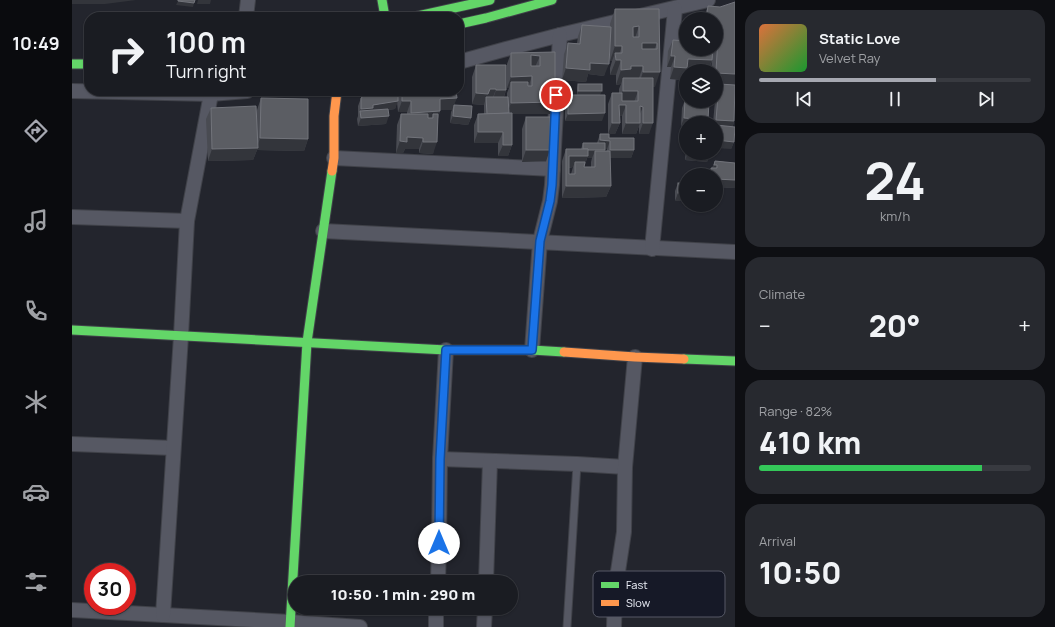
<!DOCTYPE html>
<meta charset="utf-8">
<style>
:root{--surface:#1a1c22;--page:#27292f;--text:#f1f3f6;--muted:#9fa1a5;--line:#383a40;--accent:#a6a8b1}
body{margin:0;font-family:Manrope,sans-serif;background:var(--page);color:var(--text);height:100vh;display:flex;flex-direction:column;font-size:15px;white-space:nowrap}
*{box-sizing:border-box;margin:0}
p{font-size:13px;color:var(--muted)}
.icon{flex:none;width:22px;height:22px;fill:none;stroke:currentColor;stroke-width:2;stroke-linecap:round;stroke-linejoin:round}
.map{position:relative;flex:1;overflow:hidden}
.details{display:flex;flex-direction:column;gap:10px;padding:10px;background:#0e0f13;width:320px}
.details>*{flex:none}
.guide{position:absolute;left:12px;top:12px;width:380px;height:84px;border-radius:16px;box-shadow:0 1px 3px #0004,0 0 0 1px var(--line);background:#1a1c22;color:var(--text);overflow:hidden}
.controls{position:absolute;left:607px;top:12px;display:grid;gap:8px}
.controls a{display:grid;place-items:center;width:44px;height:44px;border-radius:50%;background:var(--surface);box-shadow:0 1px 3px #0004,0 0 0 1px var(--line);font-size:20px}
.speed{position:absolute;left:12px;top:563px;display:flex;gap:8px;font-size:20px;font-weight:700;text-align:center}
.speed>*{display:grid;place-content:center;width:52px;height:52px;border-radius:50%;background:var(--surface);box-shadow:0 1px 3px #0004,0 0 0 1px var(--line);line-height:1}
.speed .limit{border:6px solid #d22;background:#fff;color:#111}
.pin{position:absolute;display:grid;place-items:center;width:34px;height:34px;color:#fff;margin:-17px;border:2px solid #fff;border-radius:50%;box-shadow:0 1px 4px #0007}
.me{position:absolute;width:44px;margin:-22px;rotate:0deg;stroke-linejoin:round;filter:drop-shadow(0 0 3px #0008)}
.turn{display:flex;align-items:center;gap:14px;height:84px;padding:0 16px;font-size:18px}
.turn .icon{width:52px;height:52px;stroke-width:2.5}
.turn b{display:block;font-size:28px;line-height:34px}
.big{font-size:30px;font-weight:800;line-height:1.1}
.details .widget{flex:1;display:flex;flex-direction:column;justify-content:center;gap:6px;min-width:0;padding:0 14px;border-radius:16px;background:var(--page)}
.details .dial{align-items:center;gap:0}
.dial b{font-size:52px;line-height:1}
.song{display:flex;align-items:center;gap:12px}
.cover{width:48px;height:48px;border-radius:6px;background:linear-gradient(135deg,hsl(20 70% 55%),hsl(130 70% 35%))}
.played{height:4px;border-radius:2px;background:linear-gradient(90deg,var(--accent) 65%,var(--line) 65%)}
.keys{display:flex;justify-content:space-around;direction:ltr}
.heat{display:flex;justify-content:space-between;align-items:center;font-size:22px;direction:ltr}
.charge{height:6px;border-radius:3px;background:linear-gradient(90deg,#34c759 82%,var(--line) 0)}
.trip{position:absolute;left:216px;top:575px;width:230px;height:40px;border-radius:20px;background:var(--surface);box-shadow:0 1px 3px #0004,0 0 0 1px var(--line);font-weight:800;line-height:40px;text-align:center}
main{display:flex;flex:1;min-height:0}
.menu{display:flex;flex-direction:column;width:72px;justify-content:space-around;align-items:center;background:#0a0b0e;color:var(--muted)}
.menu .icon{width:28px;height:28px}
.menu .selected{color:var(--accent)}
.menu b{font-size:18px;color:var(--text)}
.map>svg:first-child{display:block}
.lines{fill:none;stroke-linecap:round;stroke-linejoin:round}
.lane-casing{stroke:#404249;stroke-width:9}
.street-casing{stroke:#404249;stroke-width:16}
.fast-casing{stroke:#404249;stroke-width:11}
.slow-casing{stroke:#404249;stroke-width:11}
.lane{stroke:#565863;stroke-width:7}
.street{stroke:#565863;stroke-width:14}
.fast{stroke:#63d668;stroke-width:9}
.slow{stroke:#ff974d;stroke-width:9}
.wall{fill:#494b52;fill-rule:evenodd}
.shaded-wall{fill:#33353b}
.building{fill:#5b5d63;stroke:#72747b;fill-rule:evenodd}
.route-casing{stroke:#114b97;stroke-width:10}
.route{stroke:#1a73e8;stroke-width:7}
.key{fill:#161927;stroke:#565966;stroke-width:1}
.key-label{font-size:11px;fill:#eceff8}
</style>
<main>
<nav class="menu">
<b>10:49</b>
<svg class="icon selected" aria-label="directions" viewBox="0 0 24 24"><path d="M12 3l9 9-9 9-9-9zM9 14v-3h6M13 9l2 2-2 2"/></svg>
<svg class="icon" aria-label="music" viewBox="0 0 24 24"><path d="M9 18V5l10-2v13"/><circle cx="6" cy="18" r="3"/><circle cx="16" cy="16" r="3"/></svg>
<svg class="icon" aria-label="phone" viewBox="0 0 24 24"><path d="M5 4h4l2 5-3 2q2 4 5 5l2-3 5 2v4C11 20 4 13 5 4z"/></svg>
<svg class="icon" aria-label="climate" viewBox="0 0 24 24"><path d="M12 3v18M4 7l16 10M4 17L20 7"/></svg>
<svg class="icon" aria-label="car" viewBox="0 0 24 24"><path d="M5 17H2v-5l4-1 3-4h7l3 4 3 1v5h-3M9 17h6M6 11h13"/><circle cx="7" cy="17" r="2"/><circle cx="17" cy="17" r="2"/></svg>
<svg class="icon" aria-label="filters" viewBox="0 0 24 24"><path d="M4 7h16M4 17h16"/><circle cx="9" cy="7" r="2"/><circle cx="15" cy="17" r="2"/></svg>
</nav>
<div class="map">
<svg width="663" height="627" viewBox="0 0 663 627">
<rect width="100%" height="100%" fill="#23252d"/>
<g class="lines">
<defs>
<path id="lane" d="M495,627L505,464"/>
<g id="street">
<path d="M174,17L176,0"/>
<path d="M387,62L434,49L488,35L636,0"/>
<path d="M0,91L139,94L175,91"/>
<path d="M262,158L481,169"/>
<path d="M0,217L115,221"/>
<path d="M251,231L663,252"/>
<path d="M580,249L603,9"/>
<path d="M460,350L468,241L478,201L480,185L488,35"/>
<path d="M0,444L101,448"/>
<path d="M368,459L505,464L553,467"/>
<path d="M366,582L367,543L368,459L374,350"/>
<path d="M414,582L418,461"/>
<path d="M0,610L218,622L288,627"/>
<path d="M91,615L109,336L115,221L139,94"/>
<path d="M364,627V608"/>
<path d="M412,627L413,608"/>
<path d="M542,627L543,591L552,532L553,467L563,357"/>
</g>
<g id="fast">
<path d="M310,0L313,17"/>
<path d="M341,17L418,0"/>
<path d="M387,24L414,18L480,0"/>
<path d="M0,64H17"/>
<path d="M0,330L374,350H460L492,352"/>
<path d="M612,359L663,361"/>
<path d="M218,627L235,342L260,171"/>
</g>
<g id="slow">
<path d="M260,171L262,158V116L265,91"/>
<path d="M492,352L563,357L612,359"/>
</g>
</defs>
<use href="#lane" class="lane-casing"/>
<use href="#street" class="street-casing"/>
<use href="#fast" class="fast-casing"/>
<use href="#slow" class="slow-casing"/>
<use href="#lane" class="lane"/>
<use href="#street" class="street"/>
<use href="#fast" class="fast"/>
<use href="#slow" class="slow"/>
</g>
<g class="wall">
<path d="M636,6L648,7L662,121L661,126L662,142L659,149L644,123H641L643,101H644V91L645,88H644V71H639L640,61L636,71L614,70L611,80L598,79L599,67H595L596,51L601,40L614,49H644V19H631Z"/>
<path d="M543,9H587L583,87H581L577,134H567V126L564,134H550V116H547L548,123L543,134H537V138L562,150L559,158H538L539,186L534,197L490,198V161L494,149H509L511,143H525L528,134H536V104L540,93H547V89L549,84L544,85V75H538V68L540,61H538V47L532,76L516,74L514,82L490,80L492,54L496,43H505L506,36L510,25L538,27V24ZM533,148L535,149V151H533ZM515,158H520L519,162V167H512L513,165ZM501,167L499,174H497V168Z"/>
<path d="M483,52L479,114H440V145L436,156H426V143H402V125L406,114H412V105L400,104V77L404,65L434,90L432,97H435V93L437,88H435V64L439,53Z"/>
<path d="M506,84L528,95L530,121H493V102L496,95H505V88Z"/>
<path d="M326,91H384L382,105L399,118L396,125L378,123L379,112L380,110H368L366,119L361,154L347,153V149H333L331,153H324L325,125L329,114H335V112H326L325,102L323,109L316,110L314,124L286,126L285,119L286,116V106L289,98L325,93Z"/>
<path d="M189,98L236,139L232,151L185,150L181,160L136,161L134,119L139,108L184,117L185,110Z"/>
<path d="M613,100L614,123V126H609L610,108Z"/>
<path d="M454,117L474,161L450,162V129Z"/>
<path d="M614,147V153H638L635,162L613,160Z"/>
<path d="M643,161L663,163V188L644,187V175H637Z"/>
<path d="M606,183H614L603,201V191Z"/>
</g>
<g class="shaded-wall">
<path d="M0,0H64L33,4H0Z"/>
<path d="M126,0H139L138,4H125Z"/>
<path d="M106,1L122,3L121,7L104,5Z"/>
<path d="M567,26L562,41L561,27Z"/>
<path d="M644,36L646,37L644,43Z"/>
<path d="M570,43H585L579,58H565Z"/>
<path d="M543,46H550L545,60H549L544,75H538L544,60L543,53L540,61H538Z"/>
<path d="M459,55L468,56L463,67H455Z"/>
<path d="M599,56H603L599,67H595Z"/>
<path d="M616,59L640,60L636,71L614,70L611,80L598,79L602,67Z"/>
<path d="M518,63L537,64L532,76L516,74L514,82L490,80L494,68Z"/>
<path d="M559,66H571L566,81L551,78L549,84L544,85L549,70Z"/>
<path d="M571,72H588L583,87H566Z"/>
<path d="M644,73L663,74V90L647,84L645,88H644Z"/>
<path d="M460,76L456,88L439,82L437,88H435L439,77Z"/>
<path d="M418,89H424L420,100L414,97L412,105L400,104L404,93Z"/>
<path d="M424,90H434L430,102H420Z"/>
<path d="M506,91H530L528,95H505Z"/>
<path d="M551,91H566L562,102H547Z"/>
<path d="M385,98L380,110H364L368,99Z"/>
<path d="M326,101L323,109L300,112H288L289,109L301,105Z"/>
<path d="M330,101H339L335,112H326Z"/>
<path d="M483,102L479,114H435L439,103Z"/>
<path d="M547,105H554L550,116H543Z"/>
<path d="M568,106L571,107L566,118Z"/>
<path d="M368,111L364,123L361,114L358,123L335,124L339,113Z"/>
<path d="M533,113L530,121H493L496,114Z"/>
<path d="M317,116L314,124L286,126L289,118Z"/>
<path d="M381,116L399,118L396,125L378,123Z"/>
<path d="M612,118L636,120L635,123H614V126H609Z"/>
<path d="M644,120L662,121L660,129L644,128V123H643Z"/>
<path d="M540,123H548L543,134H536Z"/>
<path d="M554,123H568L564,134H550Z"/>
<path d="M571,123H581L577,134H567Z"/>
<path d="M406,132H431L426,143H402Z"/>
<path d="M335,137L351,138L347,149H333L331,153H324L328,141Z"/>
<path d="M188,138L236,139L232,151L185,150L181,160L136,161L140,149L185,148Z"/>
<path d="M528,140L538,141L535,149L525,148Z"/>
<path d="M644,140L662,142L659,149L644,148Z"/>
<path d="M351,142H365L361,154L347,153Z"/>
<path d="M431,145H440L436,156H426Z"/>
<path d="M454,150H478L474,161L450,162Z"/>
<path d="M511,150H533L530,158L523,151L520,158H515L512,167L503,162L501,167L494,168L497,156Z"/>
<path d="M538,150H562L559,158H535Z"/>
<path d="M616,153H624L638,154L635,162L613,160Z"/>
<path d="M642,165H645L642,173H639Z"/>
<path d="M644,179L663,180V188L644,187Z"/>
<path d="M494,186H539L534,197L490,198Z"/>
<path d="M606,193H614V201H603Z"/>
</g>
<g class="building">
<path d="M106,0H123L122,3L106,1Z"/>
<path d="M663,2V74L644,73V71L646,37L644,36V19H634L636,6L648,7Z"/>
<path d="M543,9H587L588,72H571V66H559V69L549,70V60H544L543,53H550V46H543ZM567,26V37H561V27ZM570,43H585V49H570Z"/>
<path d="M510,25L539,27L537,64L518,63V70L494,68L496,43L508,44Z"/>
<path d="M601,40L614,41V49H641L640,60L616,59L615,68L602,67L603,56H599Z"/>
<path d="M483,52V102L439,103V82H456V86H460V76L439,77V53ZM459,55L468,56V66H459Z"/>
<path d="M404,65H434V90H424V89H418L416,94L404,93Z"/>
<path d="M551,78H581V123H571V107L568,106V123H554V105H547L548,123H540V93H550V101H566V91H551Z"/>
<rect x="506" y="84" width="24" height="7"/>
<path d="M647,84L663,85L662,121L644,120Z"/>
<path d="M330,91H384L385,98L368,99V111L339,113V101H330Z"/>
<path d="M326,93V101L301,105V108L289,109V98L293,95Z"/>
<path d="M496,95H533V113L496,114Z"/>
<path d="M414,97H436L437,113L415,114Z"/>
<path d="M189,98L236,99V139L188,138Z"/>
<path d="M613,100H614V101L637,102L636,120L612,118Z"/>
<path d="M382,105L400,106L399,118L381,116Z"/>
<path d="M184,106L186,148L140,149L139,108Z"/>
<path d="M316,109L317,116L289,118L288,111Z"/>
<path d="M440,113V145H431V132H406V114Z"/>
<path d="M329,114H356V118H361V114H366L365,142H351V138L335,137V142L328,141Z"/>
<rect x="454" y="117" width="24" height="33"/>
<path d="M644,125L663,127L662,142L644,140Z"/>
<path d="M528,134H537V138H562V150H538V141L528,140Z"/>
<path d="M511,143H533V150H516V149H511Z"/>
<path d="M494,149H516V156H497V174H503V162H513L512,167H523V151H538L539,186H494Z"/>
<path d="M624,153H638V154Z"/>
<path d="M643,161L663,163V180L644,179V175H639V168H645V165H642Z"/>
<rect x="606" y="183" width="8" height="10"/>
</g>
<g class="lines">
<defs>
<path id="route" d="M367,543L368,459L374,350H460L468,241L478,201L480,185L484,95"/>
</defs>
<use href="#route" class="route-casing"/>
<use href="#route" class="route"/>
</g>
<rect x="521" y="571" width="132" height="46" rx="6" class="key"/>
<rect x="529" y="582" width="18" height="6" fill="#63d668"/>
<rect x="529" y="600" width="18" height="6" fill="#ff974d"/>
<g class="key-label">
<text x="554" y="589">Fast</text>
<text x="554" y="607">Slow</text>
</g>
</svg>
<div class="controls">
<a><svg class="icon" aria-label="search" viewBox="0 0 24 24"><circle cx="10" cy="10" r="6"/><path d="M15 15l6 6"/></svg></a>
<a><svg class="icon" aria-label="layers" viewBox="0 0 24 24"><path d="M12 4l9 5-9 5-9-5zM3 14l9 5 9-5"/></svg></a>
<a>+</a>
<a>−</a>
</div>
<div class="speed"><div class="limit">30</div></div>
<div class="pin" style="left:484px;top:95px;background:#d93025"><svg class="icon" aria-label="arrive" viewBox="0 0 24 24"><path d="M6 21V4h12l-3 4 3 4H6"/></svg></div>
<svg class="me" style="left:367px;top:543px" viewBox="-20 -20 40 40"><circle r="19" fill="#fff"/><path d="M0-13L10 11 0 6-10 11z" fill="#1a73e8"/></svg>
<div class="trip">10:50 · 1 min · 290 m</div>
<div class="guide">
<div class="turn"><svg class="icon" aria-label="right" viewBox="0 0 24 24"><path d="M7 20v-9h11M14 6l5 5-5 5"/></svg><div><b>100 m</b>Turn right</div></div>
</div>
</div>
<section class="details">
<div class="widget">
<div class="song"><i class="cover"></i><div><b>Static Love</b><p>Velvet Ray</p></div></div>
<div class="played"></div>
<div class="keys"><svg class="icon" aria-label="previous" viewBox="0 0 24 24"><path d="M18 5L8 12l10 7zM5 5v14"/></svg><svg class="icon" aria-label="pause" viewBox="0 0 24 24"><path d="M8 5v14M16 5v14"/></svg><svg class="icon" aria-label="next" viewBox="0 0 24 24"><path d="M6 5l10 7-10 7zM19 5v14"/></svg></div>
</div>
<div class="widget dial"><b>24</b><p>km/h</p></div>
<div class="widget"><p>Climate</p>
<div class="heat"><a>−</a><b class="big">20°</b><a>+</a></div>
</div>
<div class="widget"><p>Range · 82%</p><b class="big">410 km</b><div class="charge"></div></div>
<div class="widget"><p>Arrival</p><b class="big">10:50</b></div>
</section>
</main>
